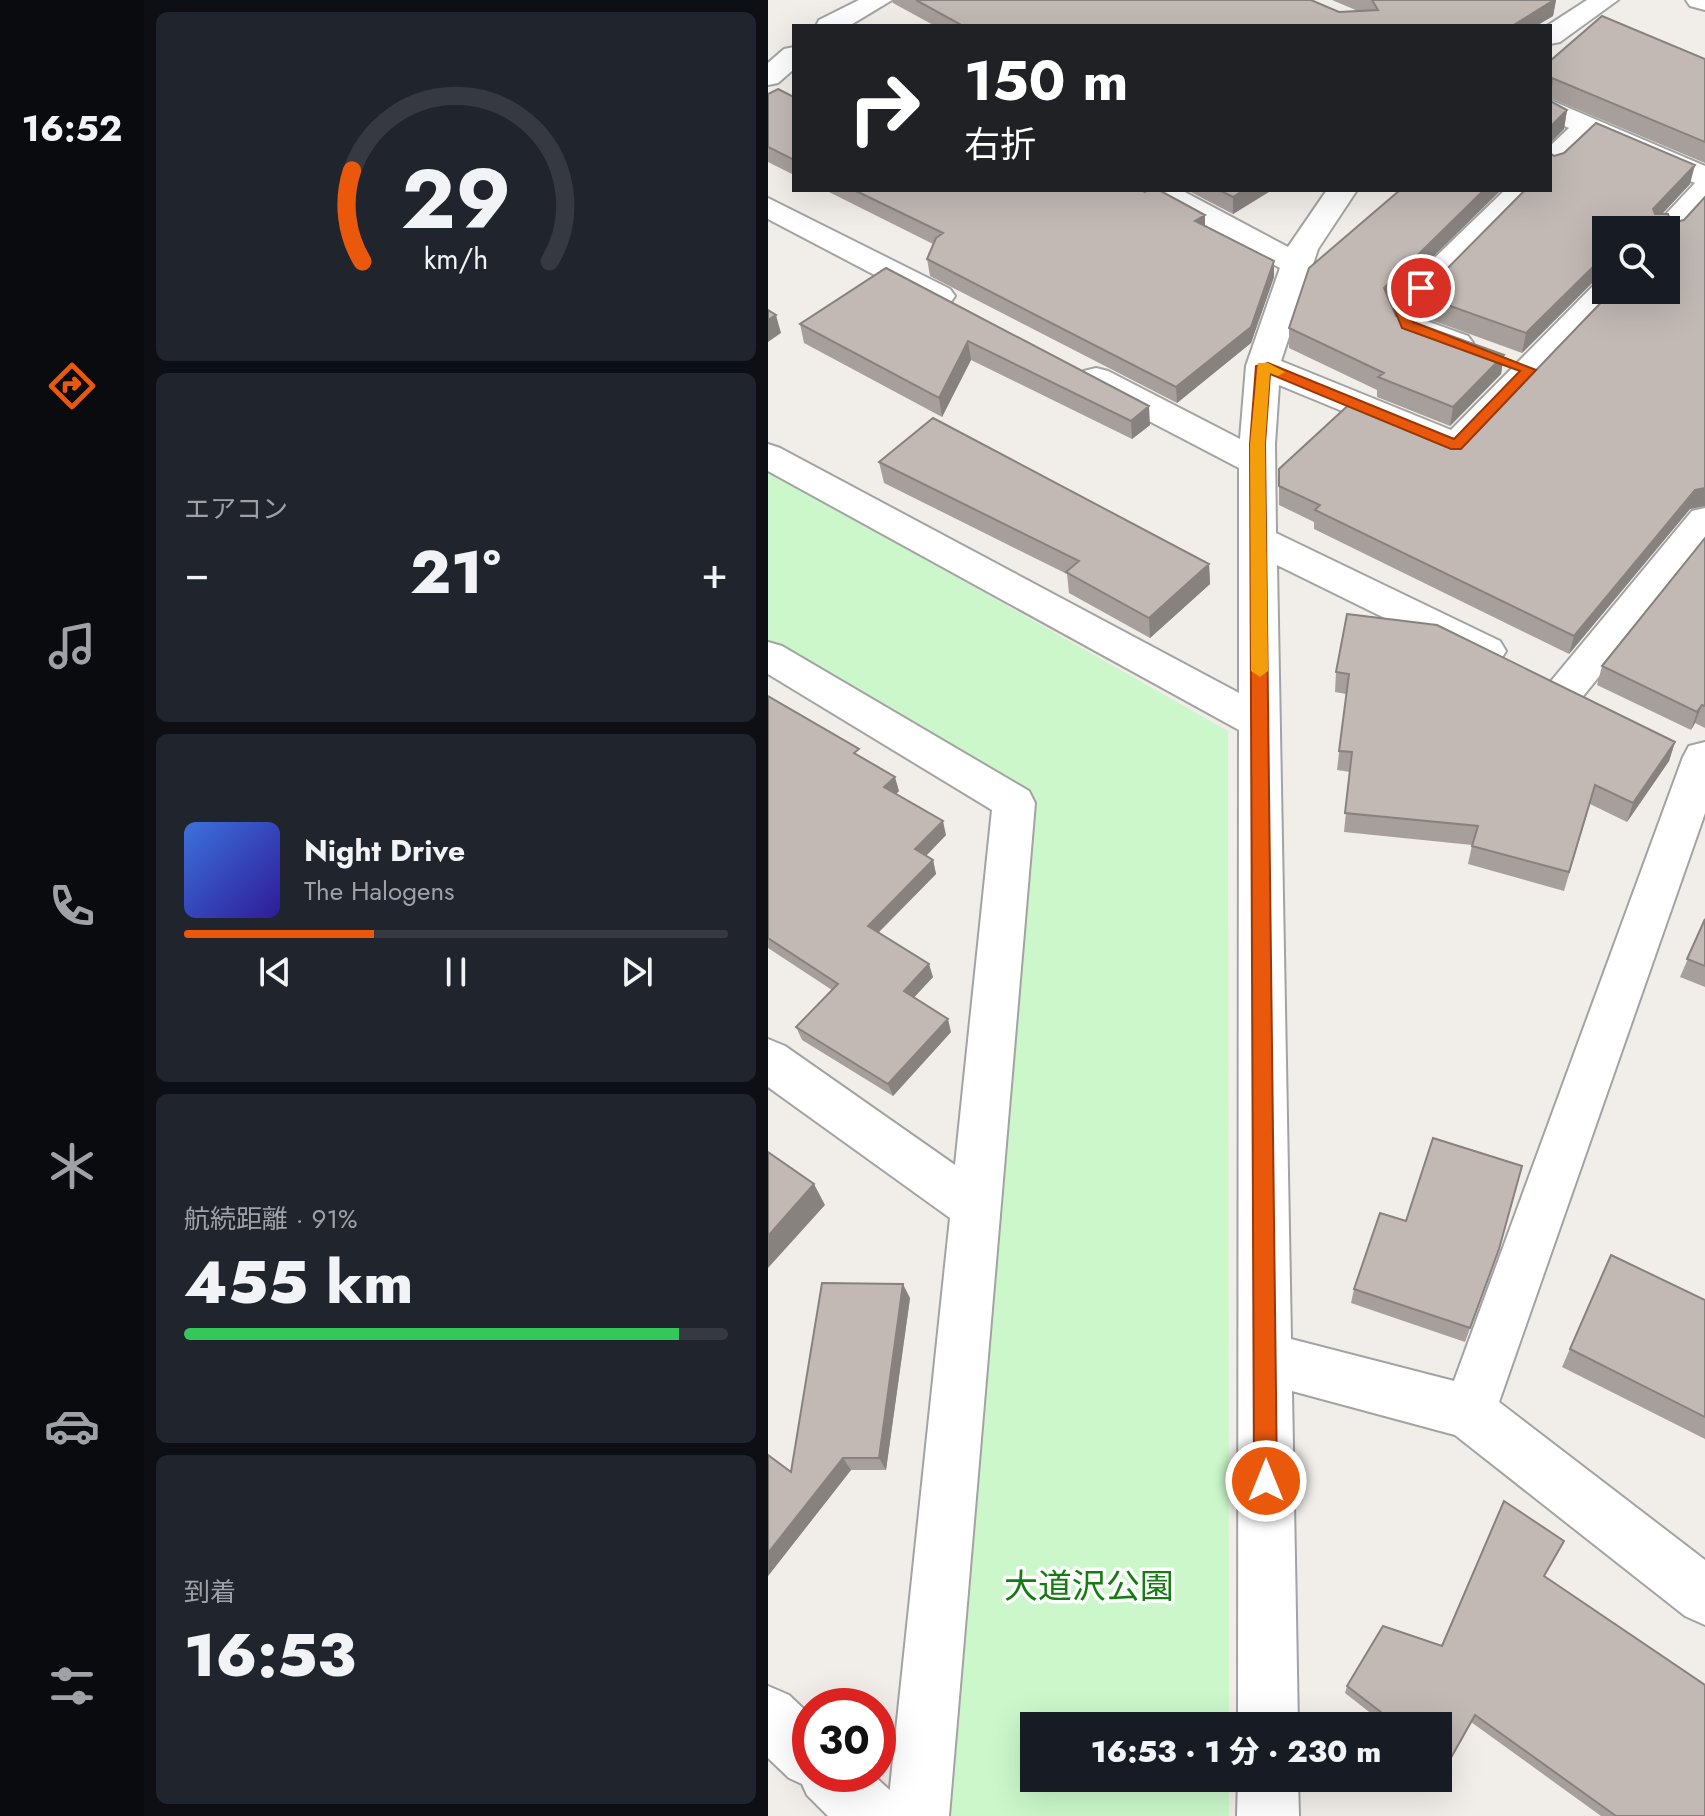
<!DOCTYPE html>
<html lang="ja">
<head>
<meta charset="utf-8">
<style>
	:root { --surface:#171b24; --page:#20242c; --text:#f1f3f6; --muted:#9ea1a6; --line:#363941; --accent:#ea580c }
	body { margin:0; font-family:Jost,"Noto Sans JP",sans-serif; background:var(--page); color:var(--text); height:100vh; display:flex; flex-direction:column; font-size:30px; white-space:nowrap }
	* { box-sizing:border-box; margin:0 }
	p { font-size:26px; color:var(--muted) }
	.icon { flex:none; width:44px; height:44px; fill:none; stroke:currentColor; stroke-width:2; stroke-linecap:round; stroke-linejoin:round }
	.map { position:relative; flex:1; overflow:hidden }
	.side { display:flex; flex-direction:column; gap:12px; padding:12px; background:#0d0f14; width:624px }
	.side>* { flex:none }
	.banner { position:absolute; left:24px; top:24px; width:760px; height:168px; border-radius:0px; box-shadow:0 8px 32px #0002; background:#202124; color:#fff; overflow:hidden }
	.buttons { position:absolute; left:824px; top:216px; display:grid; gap:16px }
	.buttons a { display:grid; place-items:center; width:88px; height:88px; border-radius:0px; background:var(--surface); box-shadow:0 8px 32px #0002; font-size:40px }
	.speed { position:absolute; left:24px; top:1688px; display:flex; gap:16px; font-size:40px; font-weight:700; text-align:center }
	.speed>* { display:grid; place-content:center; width:104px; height:104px; border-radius:50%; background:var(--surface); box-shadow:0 8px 32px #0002; line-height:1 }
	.speed .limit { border:12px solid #d22; background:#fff; color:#111 }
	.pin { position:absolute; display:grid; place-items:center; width:68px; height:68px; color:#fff; margin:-34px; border:4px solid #fff; border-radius:50%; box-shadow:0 2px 8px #0007 }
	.me { position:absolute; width:88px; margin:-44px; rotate:0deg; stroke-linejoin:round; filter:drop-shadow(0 0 6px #0008) }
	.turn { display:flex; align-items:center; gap:28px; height:168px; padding:0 40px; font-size:36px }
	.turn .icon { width:104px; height:104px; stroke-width:2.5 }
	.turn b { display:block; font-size:56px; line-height:68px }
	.big { font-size:60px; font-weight:800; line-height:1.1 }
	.side .tile { flex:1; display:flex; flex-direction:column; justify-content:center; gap:12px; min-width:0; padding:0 28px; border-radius:12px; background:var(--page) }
	.side .dial { align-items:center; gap:0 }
	.dial svg { height:208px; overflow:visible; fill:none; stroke:var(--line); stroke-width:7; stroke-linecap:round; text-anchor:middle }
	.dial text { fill:var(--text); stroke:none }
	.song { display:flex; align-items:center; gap:24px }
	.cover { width:96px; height:96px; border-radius:12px; background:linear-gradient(135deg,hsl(220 70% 55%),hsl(250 70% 35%)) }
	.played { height:8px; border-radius:4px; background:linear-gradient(90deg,var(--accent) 35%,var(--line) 35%) }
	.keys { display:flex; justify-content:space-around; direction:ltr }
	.heat { display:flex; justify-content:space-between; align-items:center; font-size:44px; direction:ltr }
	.charge { height:12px; border-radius:6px; background:linear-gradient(90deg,#34c759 91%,var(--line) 0) }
	.trip { position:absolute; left:252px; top:1712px; width:432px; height:80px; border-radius:0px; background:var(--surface); box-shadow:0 8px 32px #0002; font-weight:800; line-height:80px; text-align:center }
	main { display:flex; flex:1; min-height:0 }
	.dock { display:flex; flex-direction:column; width:144px; justify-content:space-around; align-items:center; background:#090b0e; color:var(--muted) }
	.dock .icon { width:56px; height:56px }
	.dock .current { color:var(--accent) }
	.dock b { font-size:36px; color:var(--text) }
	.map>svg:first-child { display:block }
</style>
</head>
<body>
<main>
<nav class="dock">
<b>16:52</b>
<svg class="icon current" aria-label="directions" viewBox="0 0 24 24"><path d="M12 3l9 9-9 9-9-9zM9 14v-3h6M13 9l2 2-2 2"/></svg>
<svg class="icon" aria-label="music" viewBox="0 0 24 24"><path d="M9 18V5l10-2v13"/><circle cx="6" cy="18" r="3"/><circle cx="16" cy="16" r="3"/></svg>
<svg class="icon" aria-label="phone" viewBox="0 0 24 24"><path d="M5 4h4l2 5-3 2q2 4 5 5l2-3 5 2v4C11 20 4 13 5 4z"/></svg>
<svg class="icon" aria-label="climate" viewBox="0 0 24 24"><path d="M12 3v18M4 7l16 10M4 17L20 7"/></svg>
<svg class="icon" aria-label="car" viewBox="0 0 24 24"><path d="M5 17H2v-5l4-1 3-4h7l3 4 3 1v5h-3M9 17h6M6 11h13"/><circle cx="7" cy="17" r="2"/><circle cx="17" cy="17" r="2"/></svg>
<svg class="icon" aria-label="filters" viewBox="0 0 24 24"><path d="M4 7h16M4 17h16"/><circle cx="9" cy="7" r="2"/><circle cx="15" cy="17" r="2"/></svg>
</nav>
<section class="side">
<div class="tile dial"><svg viewBox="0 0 100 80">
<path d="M14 69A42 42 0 1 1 86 69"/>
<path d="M14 69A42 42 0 0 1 10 34" stroke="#ea580c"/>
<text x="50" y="56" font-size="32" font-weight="700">29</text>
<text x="50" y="72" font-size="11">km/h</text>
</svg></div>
<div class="tile"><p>エアコン</p>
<div class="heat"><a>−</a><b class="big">21°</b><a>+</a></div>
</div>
<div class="tile">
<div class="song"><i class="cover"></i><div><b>Night Drive</b><p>The Halogens</p></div></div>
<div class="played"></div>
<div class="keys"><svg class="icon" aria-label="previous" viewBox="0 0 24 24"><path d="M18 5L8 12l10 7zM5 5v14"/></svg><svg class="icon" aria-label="pause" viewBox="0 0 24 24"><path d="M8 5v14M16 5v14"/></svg><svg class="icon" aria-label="next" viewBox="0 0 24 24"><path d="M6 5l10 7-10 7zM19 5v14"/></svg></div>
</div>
<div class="tile"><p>航続距離 · 91%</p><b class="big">455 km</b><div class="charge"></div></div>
<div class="tile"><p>到着</p><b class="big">16:53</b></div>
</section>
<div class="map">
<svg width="937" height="1816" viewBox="0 0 937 1816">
	<rect width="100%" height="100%" fill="#f1eee9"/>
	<path fill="#cbf7ca" d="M 0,470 L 460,731 L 461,1726 L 266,1726 L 266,1778 L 461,1778 L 461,1816 L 160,1816 L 246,804 L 0,652 Z"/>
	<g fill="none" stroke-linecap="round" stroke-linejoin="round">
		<defs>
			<path id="minor" d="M 91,0 L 124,0 L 81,26 L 48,26 L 51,20 Z
				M 819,0 L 850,0 L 792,42 L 782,44 L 782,26 L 779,26 Z
				M 26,47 L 26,69 L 10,83 L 0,85 L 0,63 L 16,49 Z
				M 782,100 L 937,166 L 937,207 L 909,237 L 898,239 L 898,230 L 883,230 L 927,183 L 824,138 L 792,169 L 782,172 L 782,146 L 801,128 L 782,120 Z
				M 375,190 L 413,190 L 520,247 L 559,190 L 589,190 L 550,249 L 513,361 L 683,430 L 828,283 L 838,281 L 838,290 L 855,290 L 700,453 L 688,456 L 676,453 L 511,385 L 507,444 L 508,533 L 732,641 L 738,651 L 732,661 L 718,665 L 704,661 L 509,565 L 523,1339 L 686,1381 L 915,757 L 921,746 L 937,742 L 937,813 L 731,1402 L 937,1560 L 937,1625 L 917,1616 L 687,1435 L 524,1391 L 530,1726 L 470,1726 L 471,730 L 0,471 L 0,444 L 12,448 L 471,693 L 471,468 L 316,387 L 311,379 L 316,371 L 328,368 L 340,371 L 472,439 L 478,366 L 512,268 L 379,196 Z
				M 737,190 L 769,190 L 650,310 L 653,319 L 700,336 L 705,343 L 700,350 L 688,353 L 627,332 L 617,308 L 622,301 Z
				M 0,198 L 182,289 L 187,296 L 182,303 L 171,306 L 160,303 L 0,219 Z
				M 937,508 L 937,545 L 812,700 L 798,705 L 784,700 L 778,690 L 784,680 L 924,511 Z
				M 0,642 L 14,646 L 261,791 L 267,803 L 181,1816 L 119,1816 L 182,1218 L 0,1087 L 0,1039 L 17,1046 L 187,1165 L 224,810 L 0,674 Z
				M 470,1778 L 530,1778 L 531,1816 L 469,1816 Z"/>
			<path id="tertiary" d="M 918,0 L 937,0 L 937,10 L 922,6 Z
				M 0,1686 L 21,1695 L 42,1715 L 42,1774 L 104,1774 L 126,1794 L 135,1816 L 60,1816 L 39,1795 L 34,1784 L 21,1778 L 0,1758 Z"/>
		</defs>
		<use href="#minor" stroke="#a3a3a3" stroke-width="4"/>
		<use href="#tertiary" stroke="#a3a3a3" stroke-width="4"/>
		<use href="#minor" fill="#fff" fill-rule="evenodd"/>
		<use href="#tertiary" fill="#fff" fill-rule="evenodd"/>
	</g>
	<path fill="#a79f9c" d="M 125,0 L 543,0 L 571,12 L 590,11 L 564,0 L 788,0 L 785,16 L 768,26 L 167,26 L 125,3 Z
		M 937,59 L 937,163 L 782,98 L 782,101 L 799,110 L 796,129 L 782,143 L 782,153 L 786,156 L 922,184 L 894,214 L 903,223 L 916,220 L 937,197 L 937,506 L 922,509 L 801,654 L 546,529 L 546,522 L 511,505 L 511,469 L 678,437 L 691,440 L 705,436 L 898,290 L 838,230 L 838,279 L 826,281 L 754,353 L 655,317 L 653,311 L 656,292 L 782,190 L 782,61 Z
		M 0,94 L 26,97 L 26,175 L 0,162 Z
		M 57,190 L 373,190 L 437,215 L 437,226 L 506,261 L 506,277 L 483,343 L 409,403 L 162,276 L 159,259 L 165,244 Z
		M 419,190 L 504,190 L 465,214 Z
		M 632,190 L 733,190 L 621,300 L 628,316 L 736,355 L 733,374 L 682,426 L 609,397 L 609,390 L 521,348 L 521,328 Z
		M 118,268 L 382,425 L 364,439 L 203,360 L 174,417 L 36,343 L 32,324 Z
		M 111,462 L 441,564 L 442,584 L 382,638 L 301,593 L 299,574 L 116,483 Z
		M 937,538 L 937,728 L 927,723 L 923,730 L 829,685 L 834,666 Z
		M 579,614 L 907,742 L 901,761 L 859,822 L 822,804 L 796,891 L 700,864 L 704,845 L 576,832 L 582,772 L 569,770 L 578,694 L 567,692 L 568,672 Z
		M 0,696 L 93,757 L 131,791 L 128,794 L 178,835 L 158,856 L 165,860 L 168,874 L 111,932 L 165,977 L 146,997 L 183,1032 L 125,1096 L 34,1040 L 28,1027 L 64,990 L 0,948 Z
		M 937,919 L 937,987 L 912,977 Z
		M 638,1221 L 731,1249 L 697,1342 L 583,1303 L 586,1289 Z
		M 843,1255 L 937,1300 L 937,1439 L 794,1367 Z
		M 142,1298 L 118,1470 L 83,1470 L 0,1576 L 0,1455 L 23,1472 Z
		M 736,1501 L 776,1576 L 937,1816 L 833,1816 L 703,1722 L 680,1763 L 675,1769 L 670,1765 L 670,1726 L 619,1726 L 577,1693 L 579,1686 L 673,1646 Z"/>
	<path fill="#88827f" d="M 786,0 L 788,0 L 785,16 L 768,26 L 744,26 Z
		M 799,110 L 796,129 L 782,143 L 782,127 Z
		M 927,165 L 922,184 L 881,228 L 885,209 Z
		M 476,190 L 504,190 L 465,214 L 465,197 Z
		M 716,190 L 733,190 L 614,307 L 616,288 Z
		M 437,215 L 437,231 L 427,221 Z
		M 838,260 L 838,279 L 826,281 L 754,353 L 758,333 L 830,262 Z
		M 506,261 L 506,277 L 483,343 L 409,403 L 408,387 Z
		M 8,315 L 13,333 L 0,342 L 0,320 Z
		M 200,341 L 203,360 L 174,417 L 171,398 Z
		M 736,355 L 733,374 L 682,426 L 685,407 Z
		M 381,406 L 382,425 L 364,439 L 363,421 Z
		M 937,488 L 937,506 L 922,509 L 801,654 L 806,636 L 927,490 Z
		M 441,564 L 442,584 L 382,638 L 381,618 Z
		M 934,705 L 927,723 L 923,730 L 929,712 Z
		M 907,742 L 901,761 L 859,822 L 865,803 Z
		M 127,777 L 131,791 L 120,802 L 116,787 Z
		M 175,821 L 178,835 L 151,863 L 147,849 Z
		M 165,860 L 168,874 L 104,939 L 100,926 Z
		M 161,964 L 165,977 L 140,1004 L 136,991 Z
		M 180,1019 L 183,1032 L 125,1096 L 120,1084 Z
		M 46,1184 L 57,1205 L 0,1268 L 0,1236 Z
		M 135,1284 L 142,1298 L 118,1470 L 111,1458 Z
		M 75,1458 L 83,1470 L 0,1576 L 0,1553 Z"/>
	<path fill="#c2b9b5" stroke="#88827f" stroke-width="2" d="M 148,0 L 543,0 L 571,12 L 610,10 L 604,0 L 786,0 L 744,26 L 195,26 Z
		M 834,16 L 937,59 L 937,142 L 784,78 L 782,101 L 799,110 L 782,127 L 782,153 L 786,156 L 796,153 L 828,123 L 927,165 L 885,209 L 887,214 L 900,214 L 903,223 L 916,220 L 937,197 L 937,488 L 927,490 L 806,636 L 547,510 L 552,505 L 511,486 L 511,469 L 586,400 L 678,437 L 691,440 L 705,436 L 845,290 L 898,290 L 898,230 L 838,230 L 838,260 L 830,262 L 758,333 L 657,297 L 656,292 L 757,190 L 782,190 L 782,61 Z
		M 10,89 L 26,97 L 26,160 L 0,147 L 0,94 Z
		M 86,190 L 373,190 L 377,192 L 380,190 L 391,190 L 437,215 L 427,221 L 506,261 L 483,327 L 408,387 L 159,259 L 168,238 L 175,233 Z
		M 451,190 L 476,190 L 465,197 Z
		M 632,190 L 716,190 L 616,288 L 628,316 L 736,355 L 685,407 L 610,377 L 616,373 L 521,328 L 541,268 Z
		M 118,268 L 381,406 L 363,421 L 200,341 L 171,398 L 32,324 Z
		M 0,310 L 8,315 L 0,320 Z
		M 165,418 L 441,564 L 381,618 L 298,572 L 311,561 L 111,462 Z
		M 937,538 L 937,706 L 934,705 L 929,712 L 834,666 Z
		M 579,614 L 669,625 L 907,742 L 865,803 L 827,785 L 801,872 L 704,846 L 710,826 L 577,813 L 584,752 L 571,751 L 581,674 L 568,672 Z
		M 0,696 L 91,749 L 86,753 L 127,777 L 116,787 L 175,821 L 147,849 L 165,860 L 100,926 L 161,964 L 136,991 L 180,1019 L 120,1084 L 28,1027 L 70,984 L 0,938 Z
		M 937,919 L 937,966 L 919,959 Z
		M 665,1138 L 754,1166 L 731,1249 L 702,1328 L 586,1289 L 612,1213 L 638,1221 Z
		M 0,1152 L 46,1184 L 0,1236 Z
		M 843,1255 L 937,1300 L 937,1417 L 802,1349 Z
		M 54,1283 L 135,1284 L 111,1458 L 75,1458 L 0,1553 L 0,1455 L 23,1472 Z
		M 736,1501 L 796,1541 L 776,1576 L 937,1685 L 937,1816 L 848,1816 L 707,1715 L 680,1763 L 670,1756 L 670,1726 L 631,1726 L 579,1686 L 615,1626 L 674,1646 Z"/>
	<path fill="#ea580c" stroke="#983908" stroke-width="2" d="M 649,285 L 660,288 L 640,308 L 645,322 L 768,370 L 693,449 L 683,449 L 502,374 L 497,444 L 509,1481 L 506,1489 L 498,1492 L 490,1489 L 486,1481 L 482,444 L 488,366 L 500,363 L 686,439 L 752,371 L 634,328 L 626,308 Z"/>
	<path fill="#f59e0b" d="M 490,363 L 500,363 L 517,372 L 510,376 L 502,373 L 497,444 L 500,671 L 492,677 L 483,671 L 482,444 Z"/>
	<g text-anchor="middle" stroke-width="7" stroke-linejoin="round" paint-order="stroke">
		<g font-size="34" fill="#147c13" stroke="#fff">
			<text x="321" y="1598">大道沢公園</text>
		</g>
	</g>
</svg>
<div class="buttons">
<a><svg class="icon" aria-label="search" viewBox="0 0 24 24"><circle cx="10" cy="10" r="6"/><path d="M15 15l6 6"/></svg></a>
</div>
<div class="speed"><div class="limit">30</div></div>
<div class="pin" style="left:653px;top:288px;background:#d93025"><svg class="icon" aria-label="arrive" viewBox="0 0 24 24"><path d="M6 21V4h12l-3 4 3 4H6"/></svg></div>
<svg class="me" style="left:498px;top:1481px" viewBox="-20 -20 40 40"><circle r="17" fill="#ea580c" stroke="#fff" stroke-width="3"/><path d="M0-11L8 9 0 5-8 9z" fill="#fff"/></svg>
<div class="trip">16:53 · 1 分 · 230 m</div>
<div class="banner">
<div class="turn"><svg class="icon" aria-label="right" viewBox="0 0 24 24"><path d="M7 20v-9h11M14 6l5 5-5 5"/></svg><div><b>150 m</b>右折</div></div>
</div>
</div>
</main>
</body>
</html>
